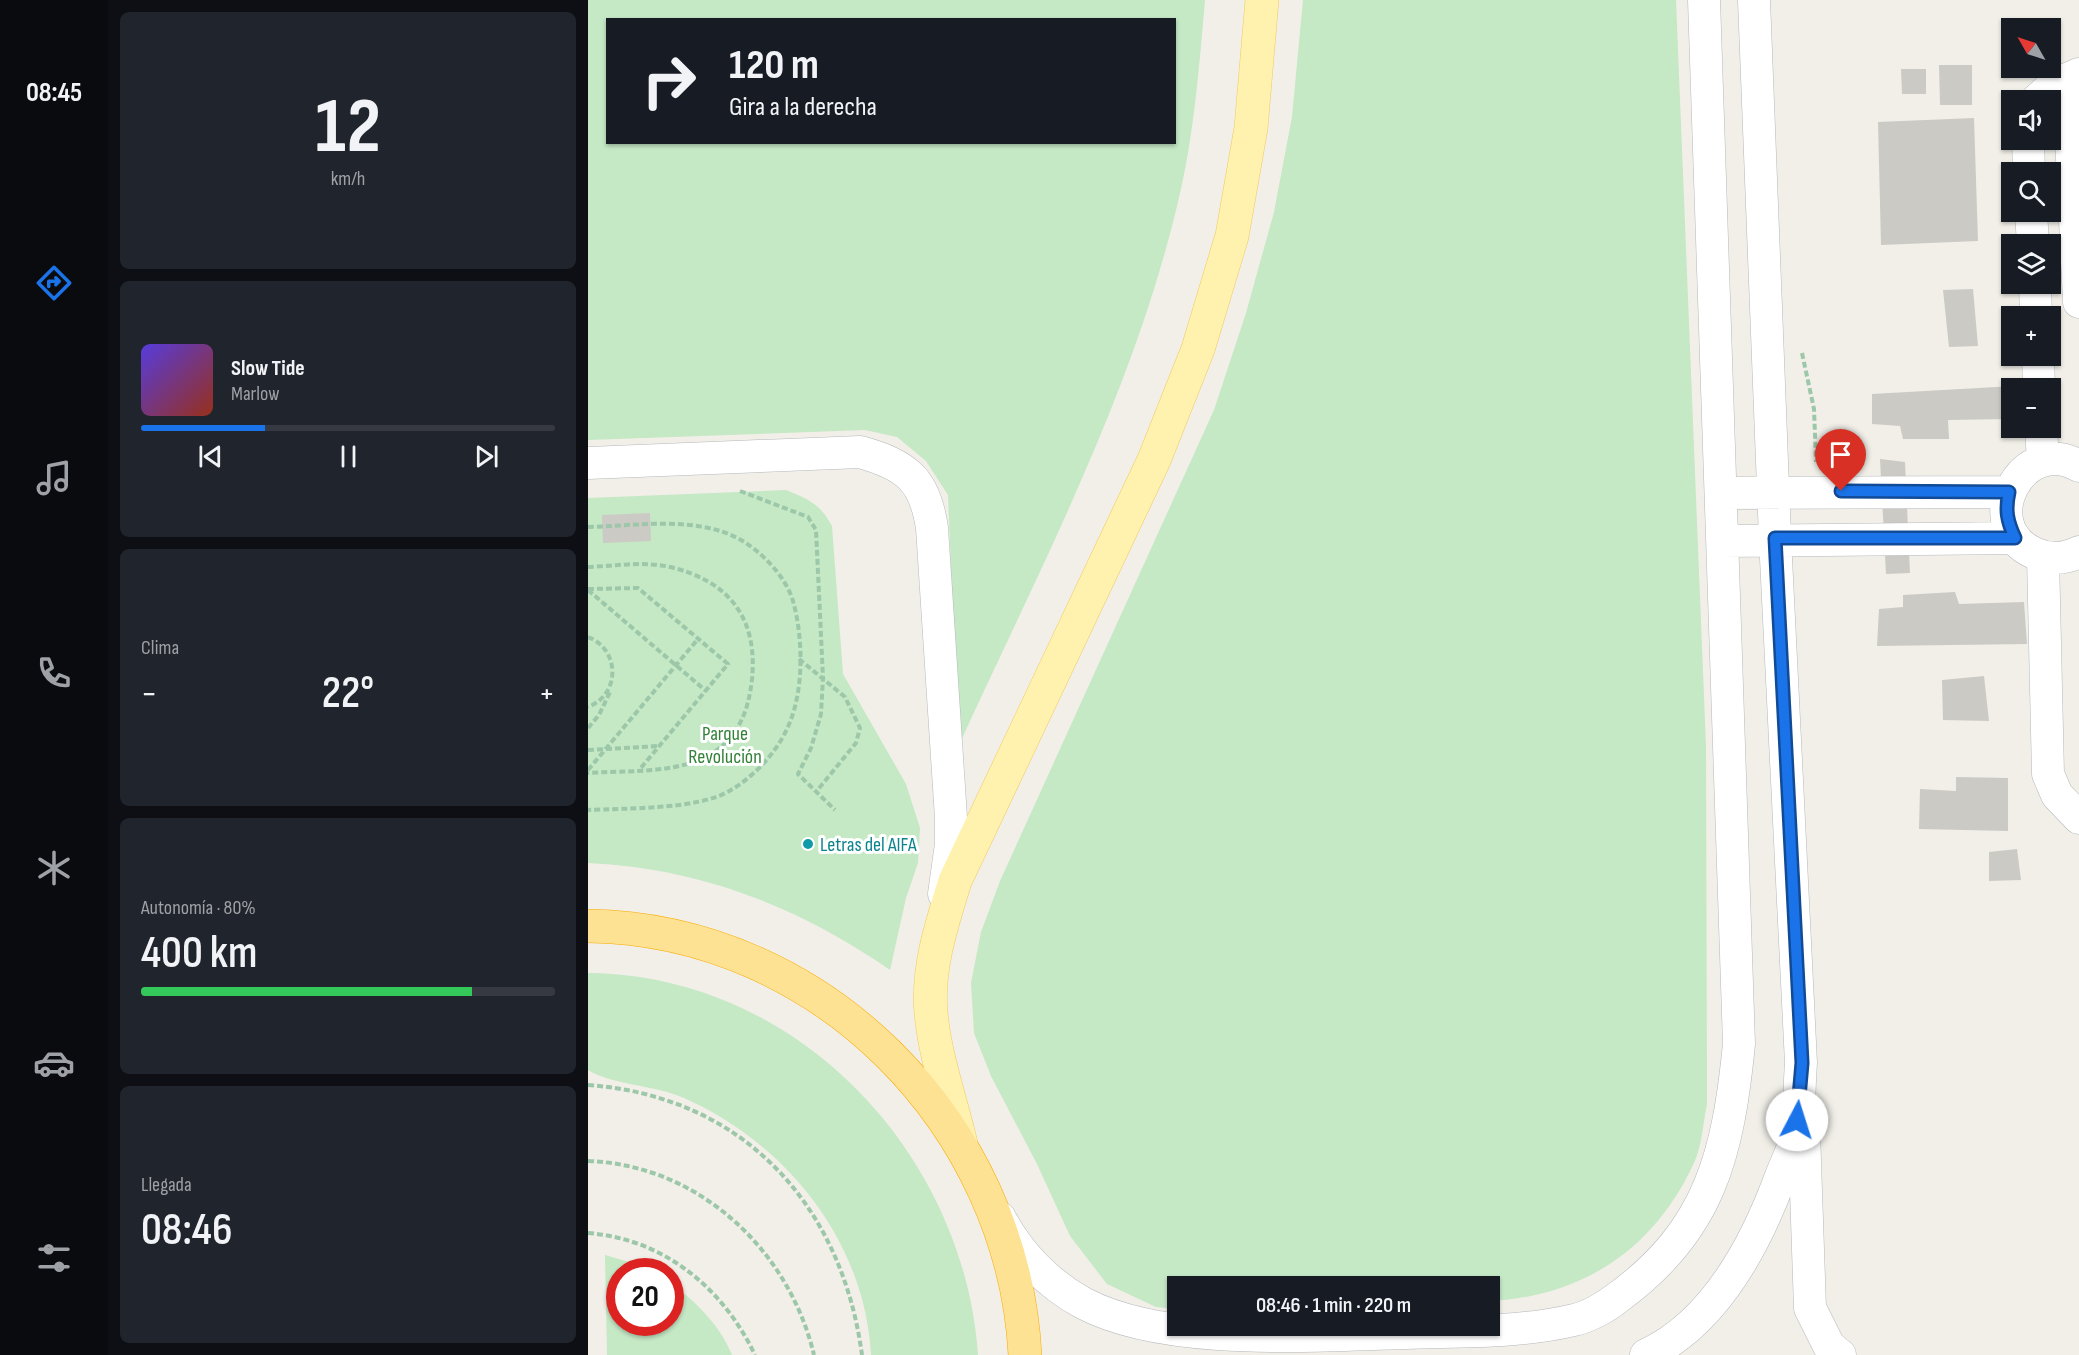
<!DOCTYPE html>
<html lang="es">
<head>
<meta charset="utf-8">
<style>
	:root { --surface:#171b24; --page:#20242c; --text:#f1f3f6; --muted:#9ea1a6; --line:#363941; --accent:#1a73e8 }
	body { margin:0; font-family:"Sofia Sans Condensed",sans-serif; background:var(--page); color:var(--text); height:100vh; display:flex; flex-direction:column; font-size:22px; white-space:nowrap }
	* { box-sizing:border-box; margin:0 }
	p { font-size:20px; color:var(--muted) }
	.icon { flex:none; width:33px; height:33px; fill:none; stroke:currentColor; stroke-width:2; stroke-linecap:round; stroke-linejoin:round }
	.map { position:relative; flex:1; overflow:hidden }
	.panel { display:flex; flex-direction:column; gap:12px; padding:12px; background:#0d0f14; width:480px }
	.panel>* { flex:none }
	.hud { position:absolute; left:18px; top:18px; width:570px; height:126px; border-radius:0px; box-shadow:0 2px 4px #0004; background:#171b24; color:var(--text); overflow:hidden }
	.needle { width:39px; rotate:309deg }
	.tools { position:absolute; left:1413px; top:18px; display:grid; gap:12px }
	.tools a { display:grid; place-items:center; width:60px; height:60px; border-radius:0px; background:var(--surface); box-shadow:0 2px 4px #0004; font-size:30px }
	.speed { position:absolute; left:18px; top:1258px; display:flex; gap:12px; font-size:30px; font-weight:700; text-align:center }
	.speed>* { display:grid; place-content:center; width:78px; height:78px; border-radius:50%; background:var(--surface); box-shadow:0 2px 4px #0004; line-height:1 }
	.speed .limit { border:9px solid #d22; background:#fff; color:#111 }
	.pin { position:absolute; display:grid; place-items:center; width:51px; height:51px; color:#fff; margin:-62px -26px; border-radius:50% 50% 50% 0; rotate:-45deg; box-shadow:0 0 6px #0007 }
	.pin .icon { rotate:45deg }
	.me { position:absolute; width:66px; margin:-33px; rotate:5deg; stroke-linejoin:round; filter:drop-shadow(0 0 4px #0008) }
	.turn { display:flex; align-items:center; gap:21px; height:126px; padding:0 24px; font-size:27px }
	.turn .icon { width:78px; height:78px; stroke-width:2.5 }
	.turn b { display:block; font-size:42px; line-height:51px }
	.big { font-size:45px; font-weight:600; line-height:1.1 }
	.panel .widget { flex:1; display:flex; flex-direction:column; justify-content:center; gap:9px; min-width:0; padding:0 21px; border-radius:9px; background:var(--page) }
	.panel .dial { align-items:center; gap:0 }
	.dial b { font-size:78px; line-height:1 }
	.song { display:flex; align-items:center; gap:18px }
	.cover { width:72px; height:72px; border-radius:9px; background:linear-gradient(135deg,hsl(250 70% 55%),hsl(10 70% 35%)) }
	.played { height:6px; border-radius:3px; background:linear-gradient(90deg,var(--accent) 30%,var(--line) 30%) }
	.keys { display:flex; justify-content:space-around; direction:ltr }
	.heat { display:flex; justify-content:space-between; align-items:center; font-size:33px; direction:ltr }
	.charge { height:9px; border-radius:4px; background:linear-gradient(90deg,#34c759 80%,var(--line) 0) }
	.trip { position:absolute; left:579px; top:1276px; width:333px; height:60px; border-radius:0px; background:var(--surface); box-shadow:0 2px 4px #0004; font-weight:600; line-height:60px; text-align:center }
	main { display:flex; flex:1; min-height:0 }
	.tab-bar { display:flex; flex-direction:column; width:108px; justify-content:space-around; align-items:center; background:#090b0e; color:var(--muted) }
	.tab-bar .icon { width:42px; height:42px }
	.tab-bar .selected { color:var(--accent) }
	.tab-bar b { font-size:27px; color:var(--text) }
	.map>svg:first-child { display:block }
</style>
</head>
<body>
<main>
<nav class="tab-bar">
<b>08:45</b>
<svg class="icon selected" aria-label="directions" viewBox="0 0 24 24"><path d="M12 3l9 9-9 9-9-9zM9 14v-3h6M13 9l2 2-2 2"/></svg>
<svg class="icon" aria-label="music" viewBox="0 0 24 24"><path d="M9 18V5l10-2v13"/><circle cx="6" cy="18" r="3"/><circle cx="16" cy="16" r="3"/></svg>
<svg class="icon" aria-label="phone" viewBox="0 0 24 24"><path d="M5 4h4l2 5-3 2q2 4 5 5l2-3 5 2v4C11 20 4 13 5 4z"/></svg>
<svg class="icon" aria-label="climate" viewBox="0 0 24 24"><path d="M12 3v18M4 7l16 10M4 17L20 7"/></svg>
<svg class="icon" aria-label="car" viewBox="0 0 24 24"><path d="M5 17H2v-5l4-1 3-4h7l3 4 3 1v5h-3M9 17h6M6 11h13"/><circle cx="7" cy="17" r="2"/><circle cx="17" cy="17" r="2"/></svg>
<svg class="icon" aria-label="filters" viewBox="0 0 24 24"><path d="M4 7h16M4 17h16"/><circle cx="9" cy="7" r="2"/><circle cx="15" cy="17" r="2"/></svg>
</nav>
<section class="panel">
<div class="widget dial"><b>12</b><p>km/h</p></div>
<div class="widget">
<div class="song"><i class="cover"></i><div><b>Slow Tide</b><p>Marlow</p></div></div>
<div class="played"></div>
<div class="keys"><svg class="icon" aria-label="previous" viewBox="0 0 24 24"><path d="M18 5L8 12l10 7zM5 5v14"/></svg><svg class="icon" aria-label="pause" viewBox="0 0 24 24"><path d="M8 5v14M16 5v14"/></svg><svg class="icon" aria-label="next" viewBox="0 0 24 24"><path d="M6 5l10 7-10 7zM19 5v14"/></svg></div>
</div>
<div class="widget"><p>Clima</p>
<div class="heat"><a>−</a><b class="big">22°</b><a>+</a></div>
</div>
<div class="widget"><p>Autonomía · 80%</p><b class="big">400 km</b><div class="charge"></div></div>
<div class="widget"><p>Llegada</p><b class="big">08:46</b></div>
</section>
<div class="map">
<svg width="1491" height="1355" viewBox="0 0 1491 1355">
	<rect width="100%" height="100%" fill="#f1efe8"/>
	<path fill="#c5e8c5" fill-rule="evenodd" d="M 0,0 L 617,0 C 611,68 606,136 590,202 C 545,393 451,570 370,747 L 360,495 L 338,461 L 309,437 L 277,430 L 0,440 ZM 20,20 L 586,20 L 586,142 L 20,142 Z
		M 715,0 L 1088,0 L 1118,746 L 1119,1104 C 1115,1123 1114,1146 1106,1163 C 1066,1249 996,1296 902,1301 L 902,1287 L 590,1287 L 589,1309 L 568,1307 L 519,1284 L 482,1236 L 449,1164 L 403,1076 L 386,1033 L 383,983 L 393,932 L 412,881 L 626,410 L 658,313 L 686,212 L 704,117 Z
		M 198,490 C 222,500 231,503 244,526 L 255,674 L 318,784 L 332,828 L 330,863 L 318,898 L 302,970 C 211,907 112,868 0,863 L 0,498 Z
		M 0,973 C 209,975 376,1152 390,1355 L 283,1355 C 277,1241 198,1143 96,1098 C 67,1085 24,1085 0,1070 Z
		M 17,1255 L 48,1264 L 63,1272 L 32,1272 L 32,1323 L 82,1323 L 83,1283 C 108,1302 132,1325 144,1355 L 19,1355 Z"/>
	<path fill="#cccac5" d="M 1351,65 L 1384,65 L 1384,105 L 1352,105 Z
		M 1313,69 L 1338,69 L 1338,94 L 1314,94 Z
		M 1386,118 L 1390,241 L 1293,245 L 1290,122 Z
		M 1385,289 L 1390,346 L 1361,347 L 1355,290 Z
		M 1426,386 L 1427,388 L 1424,388 L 1424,419 L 1360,420 L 1361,439 L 1315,439 L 1312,426 L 1284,424 L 1284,394 Z
		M 1292,459 L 1317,462 L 1322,573 L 1298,574 Z
		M 62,513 L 63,541 L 15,543 L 14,515 Z
		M 1367,592 L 1371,604 L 1436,602 L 1439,644 L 1289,646 L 1291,609 L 1315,607 L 1315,595 Z
		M 1396,676 L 1401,721 L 1355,720 L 1354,680 Z
		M 1368,777 L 1420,778 L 1420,831 L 1331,829 L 1332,789 L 1368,791 Z
		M 1429,849 L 1433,880 L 1401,881 L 1401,852 Z"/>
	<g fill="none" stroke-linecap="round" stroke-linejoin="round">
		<defs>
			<path id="minor" d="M 1491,95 L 1482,118 L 1491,302
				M 1449,100 L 1465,85 L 1491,74
				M 1440,140 L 1441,172
				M 1443,212 L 1445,244
				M 1447,284 L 1448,316
				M 1450,356 L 1451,388
				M 1453,428 L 1455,461
				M 0,463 L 272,452 C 319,465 337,480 344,528 L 363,818 L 363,844 L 356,894
				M 1491,466 C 1434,433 1386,526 1446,553 C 1461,560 1477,559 1491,552
				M 1134,493 L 1421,492
				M 1135,541 L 1427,538
				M 1455,557 L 1460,774 L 1469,795 L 1491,818
				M 1216,1132 L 1222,1308 L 1241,1346 L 1252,1355
				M 412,1218 C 430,1253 460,1284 495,1303 C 578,1347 726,1335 818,1333 C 874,1331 931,1333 986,1320 C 1000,1317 1018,1307 1029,1298 C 1123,1230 1140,1153 1151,1044 L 1116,0
				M 1058,1355 C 1127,1323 1168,1244 1193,1176 C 1198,1163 1205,1150 1208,1137 C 1212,1113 1211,1087 1213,1063 L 1187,538 L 1166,0"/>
			<path id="major" d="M 373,1144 C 363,1101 347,1057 343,1013 C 339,967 354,924 367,881 L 566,460 L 610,349 L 644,236 L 663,128 L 674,0"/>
			<path id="highway" d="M 0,926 C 234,929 425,1125 437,1355"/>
		</defs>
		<use href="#minor" stroke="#b5b8bc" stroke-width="33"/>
		<use href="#major" stroke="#f2c960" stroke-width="34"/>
		<use href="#highway" stroke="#f9ab00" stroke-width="34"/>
		<path stroke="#9cc7a9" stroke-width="4" stroke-dasharray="6 3" stroke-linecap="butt" d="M 1214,353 L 1226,409 L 1228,462
			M 152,491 L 220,517 L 228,530 L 235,678 L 233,714 L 223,748 L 210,774 L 247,810
			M 0,527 C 48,526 109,515 153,540 C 174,552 198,577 205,601 C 215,637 216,687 202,722 C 191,750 168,775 143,790 C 111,810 38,808 0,810
			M 0,567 C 26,566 56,561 82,567 C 141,581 170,618 164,679 C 161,707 153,732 129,750 C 95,775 40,770 0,773
			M 0,589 L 50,588 L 140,664 L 52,769
			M 0,590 L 118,691
			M 0,637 C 33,650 32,695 0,707
			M 211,659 L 257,697 L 272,728 L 268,743 L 228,792
			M 0,728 L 11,715 L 23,690
			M 0,750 L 71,746
			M 0,770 L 110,639
			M 0,1085 C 155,1096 254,1205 274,1355
			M 0,1161 C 111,1165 201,1250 226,1355
			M 0,1233 C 76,1239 135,1288 167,1355"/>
		<use href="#minor" stroke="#fff" stroke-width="32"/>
		<use href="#major" stroke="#fff2af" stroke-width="33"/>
		<use href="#highway" stroke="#fde293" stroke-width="33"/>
	</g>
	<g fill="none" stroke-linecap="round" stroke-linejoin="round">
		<defs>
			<path id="route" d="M 1209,1120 L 1214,1063 L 1187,538 L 1427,538 C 1419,521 1417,510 1421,492 L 1253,491"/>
		</defs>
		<use href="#route" stroke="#114b97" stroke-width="15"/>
		<use href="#route" stroke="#1a73e8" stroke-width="10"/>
	</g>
	<circle fill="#0f9aa8" stroke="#fff" stroke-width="2" cx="220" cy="844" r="6"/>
	<g text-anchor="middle" stroke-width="6" stroke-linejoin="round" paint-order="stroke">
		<g font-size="20" fill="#348238" stroke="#fff">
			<text x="137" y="740">Parque<tspan x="137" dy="23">Revolución</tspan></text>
		</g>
		<g font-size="20" fill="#0d838f" stroke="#fff" text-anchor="start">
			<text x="232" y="851">Letras del AIFA</text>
		</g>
	</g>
</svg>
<div class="tools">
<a><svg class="needle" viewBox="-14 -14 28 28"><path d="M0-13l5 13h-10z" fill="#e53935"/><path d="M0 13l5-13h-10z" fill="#9ea1a6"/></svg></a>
<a><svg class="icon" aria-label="sound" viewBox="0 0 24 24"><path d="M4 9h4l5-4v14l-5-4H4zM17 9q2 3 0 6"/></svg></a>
<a><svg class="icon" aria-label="search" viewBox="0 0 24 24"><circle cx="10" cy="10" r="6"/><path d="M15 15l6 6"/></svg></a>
<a><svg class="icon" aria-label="layers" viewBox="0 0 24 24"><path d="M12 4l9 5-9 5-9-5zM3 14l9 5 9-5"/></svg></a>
<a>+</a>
<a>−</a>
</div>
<div class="speed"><div class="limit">20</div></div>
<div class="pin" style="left:1253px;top:491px;background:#d93025"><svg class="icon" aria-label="arrive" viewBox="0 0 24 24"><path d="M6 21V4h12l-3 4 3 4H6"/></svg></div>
<svg class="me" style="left:1209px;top:1120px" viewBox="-20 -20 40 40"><circle r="19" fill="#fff"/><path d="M0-13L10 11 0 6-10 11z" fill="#1a73e8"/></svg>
<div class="trip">08:46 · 1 min · 220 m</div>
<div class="hud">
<div class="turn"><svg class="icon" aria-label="right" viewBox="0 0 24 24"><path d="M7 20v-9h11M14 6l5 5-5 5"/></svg><div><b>120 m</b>Gira a la derecha</div></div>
</div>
</div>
</main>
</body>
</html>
